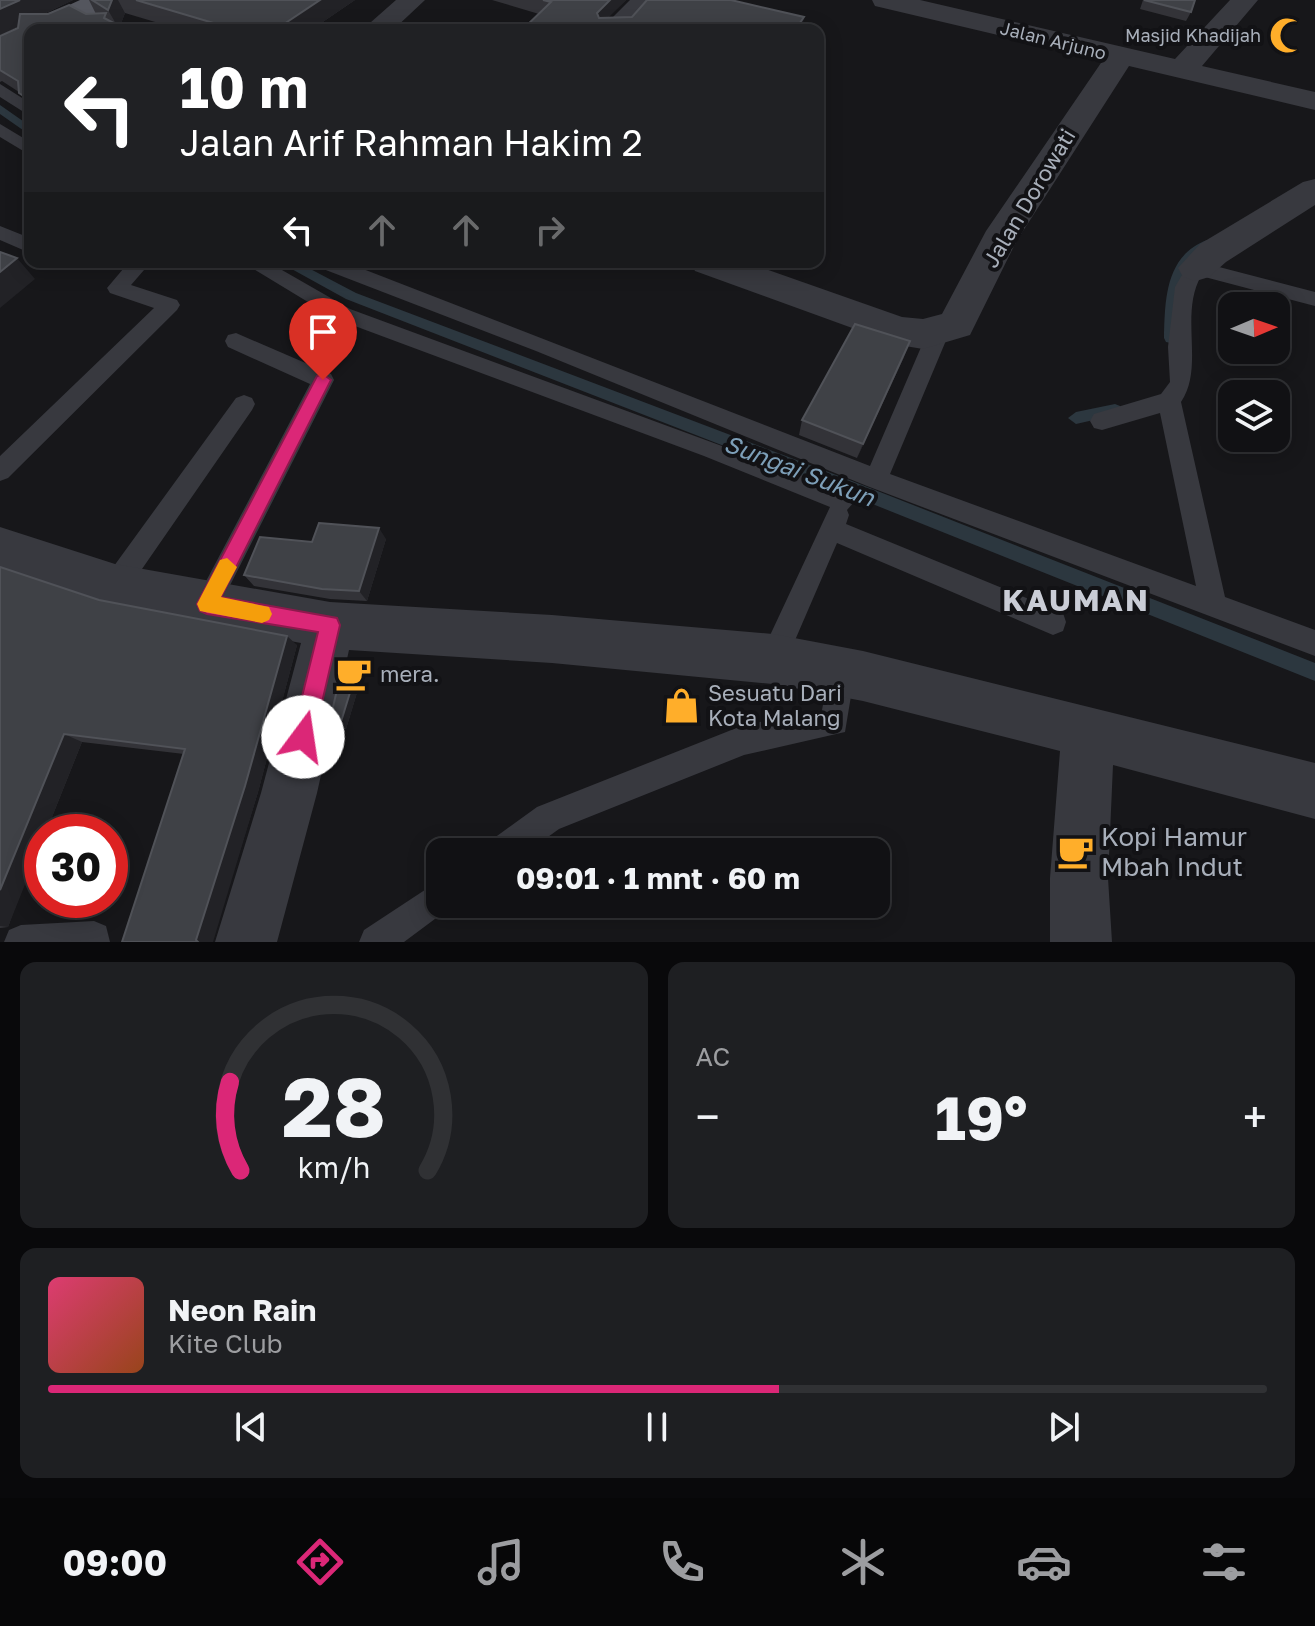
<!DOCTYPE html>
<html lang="id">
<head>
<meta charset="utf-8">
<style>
	:root { --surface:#111114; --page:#1e1f22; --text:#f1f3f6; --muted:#9c9da0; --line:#303134; --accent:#db2777 }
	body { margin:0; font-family:"Golos Text",sans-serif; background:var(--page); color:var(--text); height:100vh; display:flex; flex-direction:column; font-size:30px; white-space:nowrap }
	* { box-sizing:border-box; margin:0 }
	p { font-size:26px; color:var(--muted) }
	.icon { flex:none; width:44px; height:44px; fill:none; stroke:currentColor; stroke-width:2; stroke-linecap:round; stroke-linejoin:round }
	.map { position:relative; height:942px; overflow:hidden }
	.details { display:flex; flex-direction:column; gap:20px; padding:20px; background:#09090b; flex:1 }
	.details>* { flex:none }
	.banner { position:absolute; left:24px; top:24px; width:800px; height:244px; border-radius:16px; box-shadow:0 4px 20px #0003,0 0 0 2px var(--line); background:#202124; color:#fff; overflow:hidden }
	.needle { width:52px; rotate:88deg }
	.buttons { position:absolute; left:1218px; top:292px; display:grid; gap:16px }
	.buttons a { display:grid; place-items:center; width:72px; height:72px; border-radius:16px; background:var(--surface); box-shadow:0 4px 20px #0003,0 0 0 2px var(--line); font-size:40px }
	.speed { position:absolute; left:24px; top:814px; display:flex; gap:16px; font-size:40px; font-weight:700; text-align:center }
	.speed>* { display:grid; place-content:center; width:104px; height:104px; border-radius:50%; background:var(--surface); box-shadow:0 4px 20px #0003,0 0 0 2px var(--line); line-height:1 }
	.speed .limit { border:12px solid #d22; background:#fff; color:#111 }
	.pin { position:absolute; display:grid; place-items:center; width:68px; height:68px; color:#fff; margin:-82px -34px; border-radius:50% 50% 50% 0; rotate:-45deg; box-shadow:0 0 8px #0007 }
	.pin .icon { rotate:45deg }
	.me { position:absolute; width:88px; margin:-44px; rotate:14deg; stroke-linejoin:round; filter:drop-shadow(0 0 6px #0008) }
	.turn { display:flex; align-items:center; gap:28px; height:168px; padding:0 24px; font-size:36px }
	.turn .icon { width:104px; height:104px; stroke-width:2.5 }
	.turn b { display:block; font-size:56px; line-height:68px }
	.lanes { display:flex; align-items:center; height:76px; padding:0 24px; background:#0003; justify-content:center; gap:40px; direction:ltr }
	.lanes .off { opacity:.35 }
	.big { font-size:60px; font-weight:700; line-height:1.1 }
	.details .widget { flex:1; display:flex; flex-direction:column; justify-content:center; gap:12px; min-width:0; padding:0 28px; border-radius:16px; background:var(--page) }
	.details .dial { align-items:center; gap:0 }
	.dial svg { height:208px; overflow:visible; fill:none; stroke:var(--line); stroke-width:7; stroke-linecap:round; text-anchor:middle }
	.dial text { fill:var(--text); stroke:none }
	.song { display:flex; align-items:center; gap:24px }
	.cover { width:96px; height:96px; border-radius:12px; background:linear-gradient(135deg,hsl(340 70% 55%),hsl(20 70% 35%)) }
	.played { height:8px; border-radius:4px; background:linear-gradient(90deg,var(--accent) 60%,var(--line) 60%) }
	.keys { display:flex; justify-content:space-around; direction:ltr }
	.heat { display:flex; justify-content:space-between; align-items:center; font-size:44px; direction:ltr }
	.details .tiles { flex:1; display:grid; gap:20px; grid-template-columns:1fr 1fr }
	.widget:last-child { grid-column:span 2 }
	.trip { position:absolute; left:426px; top:838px; width:464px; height:80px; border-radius:16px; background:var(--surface); box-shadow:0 4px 20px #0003,0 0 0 2px var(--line); font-weight:700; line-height:80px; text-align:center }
	.menu { display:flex; height:128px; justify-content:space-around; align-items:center; background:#070708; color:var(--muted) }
	.menu .icon { width:56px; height:56px }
	.menu .active { color:var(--accent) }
	.menu b { font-size:36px; color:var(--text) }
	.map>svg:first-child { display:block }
</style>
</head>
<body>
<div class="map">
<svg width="1315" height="942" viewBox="0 0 1315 942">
	<rect width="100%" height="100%" fill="#17171a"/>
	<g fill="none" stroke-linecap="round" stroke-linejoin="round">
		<path fill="#2c373f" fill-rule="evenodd" d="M 0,105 L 30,126 L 30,135 L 0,114 Z
			M 1207,240 L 1214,244 L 1184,274 L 1179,296 L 1178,338 L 1171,343 L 1166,342 L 1164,338 C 1165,300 1165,256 1207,240 Z
			M 279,262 L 297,262 L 356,293 L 852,481 L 1315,663 L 1315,681 L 840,491 L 346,299 Z
			M 1115,404 L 1120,406 L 1123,410 L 1120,414 L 1076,424 L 1068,418 L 1076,412 Z"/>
		<path fill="#38393f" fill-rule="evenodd" d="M 0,84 L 30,103 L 30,116 L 0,97 Z
			M 0,124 L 30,142 L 30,155 L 0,137 Z
			M 0,226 L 30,238 L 30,253 L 0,240 Z
			M 1196,261 L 1315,292 L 1315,306 L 1201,276 C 1179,315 1205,367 1181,402 L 1225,597 L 1315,630 L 1315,656 L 867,486 L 536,351 L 318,267 L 315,262 L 345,262 L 870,466 L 928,331 L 939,323 L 947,325 L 950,331 L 890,474 L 1196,586 L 1160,413 L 1102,430 L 1094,428 L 1090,421 L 1094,414 L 1161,394 L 1170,382 L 1168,347 L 1175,287 L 1189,263 Z
			M 129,262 L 151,262 L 131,285 L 177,300 L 180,305 L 177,310 L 8,478 L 0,481 L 0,456 L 154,308 L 110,293 L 107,288 Z
			M 242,262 L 268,262 L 350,309 L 852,494 L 855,501 L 847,510 L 849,515 L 846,524 L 1063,613 L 1066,622 L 1063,631 L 1053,635 L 837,543 L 783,668 L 773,672 L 763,668 L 759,659 L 830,507 L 704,456 L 336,319 Z
			M 236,333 L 331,374 L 334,380 L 216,613 L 207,616 L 198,613 L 194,604 L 310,384 L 228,347 L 225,341 L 228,335 Z
			M 244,395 L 252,398 L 255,404 L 252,410 L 124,595 L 115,598 L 106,595 L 102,586 L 106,577 L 236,398 Z
			M 841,658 L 851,662 L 855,672 L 845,732 L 744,755 L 559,829 L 527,852 L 485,852 L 490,841 L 537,807 L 744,725 L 822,710 L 831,662 Z
			M 440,880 L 440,904 L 453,904 L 451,907 L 404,942 L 359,942 L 364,930 Z
			M 94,921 L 106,926 L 110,942 L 4,942 L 9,930 L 21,925 Z"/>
		<path fill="#38393f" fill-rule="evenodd" d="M 396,0 L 425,0 L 393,30 L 362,30 Z
			M 630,0 L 659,0 L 630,30 L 600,30 Z
			M 872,0 L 920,0 L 1175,59 L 1230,0 L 1258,0 L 1202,66 L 1315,92 L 1315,110 L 1129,66 L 1016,242 L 970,335 L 923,349 L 899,345 L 695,271 L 690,262 L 746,262 L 902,317 L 923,319 L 942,314 L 986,231 L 1103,60 L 875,6 Z
			M 1315,179 L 1315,205 L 1226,262 L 1209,277 L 1196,281 L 1183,277 L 1178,268 L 1200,244 L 1303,182 Z
			M 0,527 L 115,564 L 330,602 L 552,615 L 773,634 L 863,651 L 1315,763 L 1315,819 L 1113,765 L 1108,878 L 1112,942 L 1050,942 L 1050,878 L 1060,751 L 863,701 L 773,684 L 552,663 L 349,650 L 317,793 L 277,942 L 215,942 L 261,793 L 301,643 L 115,608 L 0,569 Z"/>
		<path fill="#54565e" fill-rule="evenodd" d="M 80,0 L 115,0 L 112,6 L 60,30 L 30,30 L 30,36 L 24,30 L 28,24 Z"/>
	</g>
	<path fill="#333338" d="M 0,0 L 73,0 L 44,14 L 96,14 L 89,0 L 355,0 L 311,30 L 182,30 L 125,13 L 120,26 L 30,30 L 30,108 L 19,92 L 2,81 L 0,82 L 0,36 L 18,28 L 19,26 L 0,35 Z
		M 492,0 L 626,0 L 608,17 L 802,30 L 539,14 Z
		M 1143,0 L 1195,0 L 1191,12 L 1186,21 L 1140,9 Z
		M 904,357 L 857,458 L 799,435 L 802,420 Z
		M 386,539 L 367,601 L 330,599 L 254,586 L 244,575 L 312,542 Z
		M 0,567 L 99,600 L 297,645 L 258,792 L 212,941 L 122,942 L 184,754 L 82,742 L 46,832 L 42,832 L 8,927 L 0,928 Z
		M 360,660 L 365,666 L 346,729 L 335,728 L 329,724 Z"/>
	<path fill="#222226" d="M 20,0 L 73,0 L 0,35 L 0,9 Z
		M 112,0 L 118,0 L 125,13 L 119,29 L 108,10 Z
		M 320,0 L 355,0 L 311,30 L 275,30 Z
		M 610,0 L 626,0 L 598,28 L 597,13 Z
		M 804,17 L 802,30 L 795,30 Z
		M 30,95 L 30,105 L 25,97 Z
		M 17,258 L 35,279 L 0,308 L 0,272 Z
		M 910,341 L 904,357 L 857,458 L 863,444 Z
		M 379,528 L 386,539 L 367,601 L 359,591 Z
		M 287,636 L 297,645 L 258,792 L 213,942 L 198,942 L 196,940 Z
		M 360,660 L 365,666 L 346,729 L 340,725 Z
		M 64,734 L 82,742 L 46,832 L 42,832 L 42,842 L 8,927 L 0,926 L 0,890 Z"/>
	<path fill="#3f4146" stroke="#505258" stroke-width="2" d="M 0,0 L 20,0 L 0,9 Z
		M 92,0 L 112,0 L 108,10 Z
		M 136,0 L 320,0 L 275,30 L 237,30 Z
		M 543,0 L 610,0 L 597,13 L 599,18 L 632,17 L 647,0 L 731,0 L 804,17 L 795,30 L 522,30 L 551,2 Z
		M 1144,0 L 1195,0 L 1191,12 Z
		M 69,5 L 86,14 L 106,13 L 104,18 L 127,30 L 30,30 L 30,95 L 25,97 L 19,93 L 18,81 L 0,70 L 0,36 L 18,28 L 20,14 L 48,14 Z
		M 0,252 L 17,258 L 0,272 Z
		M 855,324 L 910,341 L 863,444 L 802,420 Z
		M 319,523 L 379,528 L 359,591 L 322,589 L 244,575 L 260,537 L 312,542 Z
		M 0,567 L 99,600 L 287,636 L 245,786 L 196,940 L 198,942 L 122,942 L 185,749 L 64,734 L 0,890 Z
		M 344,660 L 360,660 L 340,725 L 329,724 Z"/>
	<path fill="#db2777" stroke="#8e194d" stroke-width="2" d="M 323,374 L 331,380 L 221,597 L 337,618 L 340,625 L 314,737 L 310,744 L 303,748 L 295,744 L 292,737 L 318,632 L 207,614 L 200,611 L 197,604 L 317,376 Z"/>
	<path fill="#f59e0b" d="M 227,558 L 237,567 L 221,597 L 269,607 L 272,614 L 269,620 L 262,623 L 200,611 L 197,604 L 220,560 Z"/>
	<defs>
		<symbol id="mosque-bare" viewBox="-9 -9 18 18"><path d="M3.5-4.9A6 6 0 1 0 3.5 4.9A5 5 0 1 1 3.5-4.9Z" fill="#ffae2a" stroke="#121215" stroke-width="2.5" paint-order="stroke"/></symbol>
		<symbol id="cafe-bare" viewBox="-9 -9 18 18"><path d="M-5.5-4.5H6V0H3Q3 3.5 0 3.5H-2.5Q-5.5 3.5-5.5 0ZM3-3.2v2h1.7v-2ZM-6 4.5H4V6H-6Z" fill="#ffae2a" stroke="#121215" stroke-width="2.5" paint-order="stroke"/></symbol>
		<symbol id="shop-bare" viewBox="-9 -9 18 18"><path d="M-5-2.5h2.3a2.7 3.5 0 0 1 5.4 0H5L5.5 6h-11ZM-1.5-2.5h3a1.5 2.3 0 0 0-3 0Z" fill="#ffae2a" stroke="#121215" stroke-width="2.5" paint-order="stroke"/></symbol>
	</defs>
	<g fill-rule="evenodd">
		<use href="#mosque-bare" x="1262" y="10" width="51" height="51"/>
		<use href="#cafe-bare" x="328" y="648" width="51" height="51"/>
		<use href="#shop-bare" x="656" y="680" width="51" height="51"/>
		<use href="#cafe-bare" x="1050" y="826" width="51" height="51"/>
	</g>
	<g text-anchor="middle" stroke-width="8" stroke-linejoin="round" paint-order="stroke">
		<g font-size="18" fill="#a8afba" stroke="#121215" text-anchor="end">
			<text x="1261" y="42">Masjid Khadijah</text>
		</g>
		<g font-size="18" fill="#a8afba" stroke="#121215">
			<text transform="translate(1053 41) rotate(14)" y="6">Jalan Arjuno</text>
		</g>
		<g font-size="22" fill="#a8afba" stroke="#121215">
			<text transform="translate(1029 198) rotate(-59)" y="8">Jalan Dorowati</text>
		</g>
		<g font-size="22" fill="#a8afba" stroke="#121215" text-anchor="start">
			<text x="380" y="682">mera.</text>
			<text x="708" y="701">Sesuatu Dari<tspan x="708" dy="25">Kota Malang</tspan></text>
		</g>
		<g font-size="24" font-style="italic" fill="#7d9fb8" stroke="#121215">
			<text transform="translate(799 471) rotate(21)" y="8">Sungai Sukun</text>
		</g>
		<g font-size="26" fill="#a8afba" stroke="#121215" text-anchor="start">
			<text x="1101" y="846">Kopi Hamur<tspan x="1101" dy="30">Mbah Indut</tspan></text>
		</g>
		<g font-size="30" font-weight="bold" letter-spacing="2" fill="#cacdd6" stroke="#121215">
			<text x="1076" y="611">KAUMAN</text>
		</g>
	</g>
</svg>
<div class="buttons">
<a><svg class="needle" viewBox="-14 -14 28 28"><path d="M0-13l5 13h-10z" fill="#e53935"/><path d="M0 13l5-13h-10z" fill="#9c9da0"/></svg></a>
<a><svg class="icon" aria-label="layers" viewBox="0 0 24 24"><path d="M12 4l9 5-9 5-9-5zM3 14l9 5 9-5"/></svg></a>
</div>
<div class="speed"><div class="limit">30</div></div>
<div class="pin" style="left:323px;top:380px;background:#d93025"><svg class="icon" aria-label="arrive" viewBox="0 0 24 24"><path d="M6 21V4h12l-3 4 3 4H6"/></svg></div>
<svg class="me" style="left:303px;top:737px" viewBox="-20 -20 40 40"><circle r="19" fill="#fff"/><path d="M0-13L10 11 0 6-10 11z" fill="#db2777"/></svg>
<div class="trip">09:01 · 1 mnt · 60 m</div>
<div class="banner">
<div class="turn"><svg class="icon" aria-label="left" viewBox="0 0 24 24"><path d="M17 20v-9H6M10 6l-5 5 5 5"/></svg><div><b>10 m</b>Jalan Arif Rahman Hakim 2</div></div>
<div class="lanes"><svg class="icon" aria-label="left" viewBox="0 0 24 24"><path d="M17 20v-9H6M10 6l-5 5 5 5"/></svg><svg class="icon off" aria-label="ahead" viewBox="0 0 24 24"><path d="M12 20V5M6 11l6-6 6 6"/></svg><svg class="icon off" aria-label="ahead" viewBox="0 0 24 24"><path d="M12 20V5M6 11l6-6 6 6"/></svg><svg class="icon off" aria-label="right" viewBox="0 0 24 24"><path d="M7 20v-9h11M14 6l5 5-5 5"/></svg></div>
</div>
</div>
<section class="details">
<div class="tiles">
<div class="widget dial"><svg viewBox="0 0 100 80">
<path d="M14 69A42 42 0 1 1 86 69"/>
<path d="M14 69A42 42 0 0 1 10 35" stroke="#db2777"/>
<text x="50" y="56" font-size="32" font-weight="700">28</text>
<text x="50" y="72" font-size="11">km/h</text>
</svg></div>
<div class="widget"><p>AC</p>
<div class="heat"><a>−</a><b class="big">19°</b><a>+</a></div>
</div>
<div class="widget">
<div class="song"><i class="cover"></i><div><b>Neon Rain</b><p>Kite Club</p></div></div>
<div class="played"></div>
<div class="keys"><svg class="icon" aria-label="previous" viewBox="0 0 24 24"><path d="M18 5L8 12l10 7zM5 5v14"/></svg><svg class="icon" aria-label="pause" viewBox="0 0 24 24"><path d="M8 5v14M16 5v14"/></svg><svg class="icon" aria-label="next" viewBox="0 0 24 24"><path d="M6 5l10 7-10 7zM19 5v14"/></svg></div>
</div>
</div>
</section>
<nav class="menu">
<b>09:00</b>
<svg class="icon active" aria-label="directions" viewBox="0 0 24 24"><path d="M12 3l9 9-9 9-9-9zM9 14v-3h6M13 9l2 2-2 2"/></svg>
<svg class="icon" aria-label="music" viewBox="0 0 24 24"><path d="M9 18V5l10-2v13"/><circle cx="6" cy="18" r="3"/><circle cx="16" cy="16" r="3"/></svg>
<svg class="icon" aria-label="phone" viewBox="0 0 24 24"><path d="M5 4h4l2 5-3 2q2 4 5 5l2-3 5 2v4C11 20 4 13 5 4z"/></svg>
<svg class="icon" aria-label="climate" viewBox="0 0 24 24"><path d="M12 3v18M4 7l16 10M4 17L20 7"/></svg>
<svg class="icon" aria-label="car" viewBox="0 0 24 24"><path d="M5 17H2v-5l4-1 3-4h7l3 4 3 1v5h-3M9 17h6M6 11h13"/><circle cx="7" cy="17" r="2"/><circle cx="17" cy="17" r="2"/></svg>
<svg class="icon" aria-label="filters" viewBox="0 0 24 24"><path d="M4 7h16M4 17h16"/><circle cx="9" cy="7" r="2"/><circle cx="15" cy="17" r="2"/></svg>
</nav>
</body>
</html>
